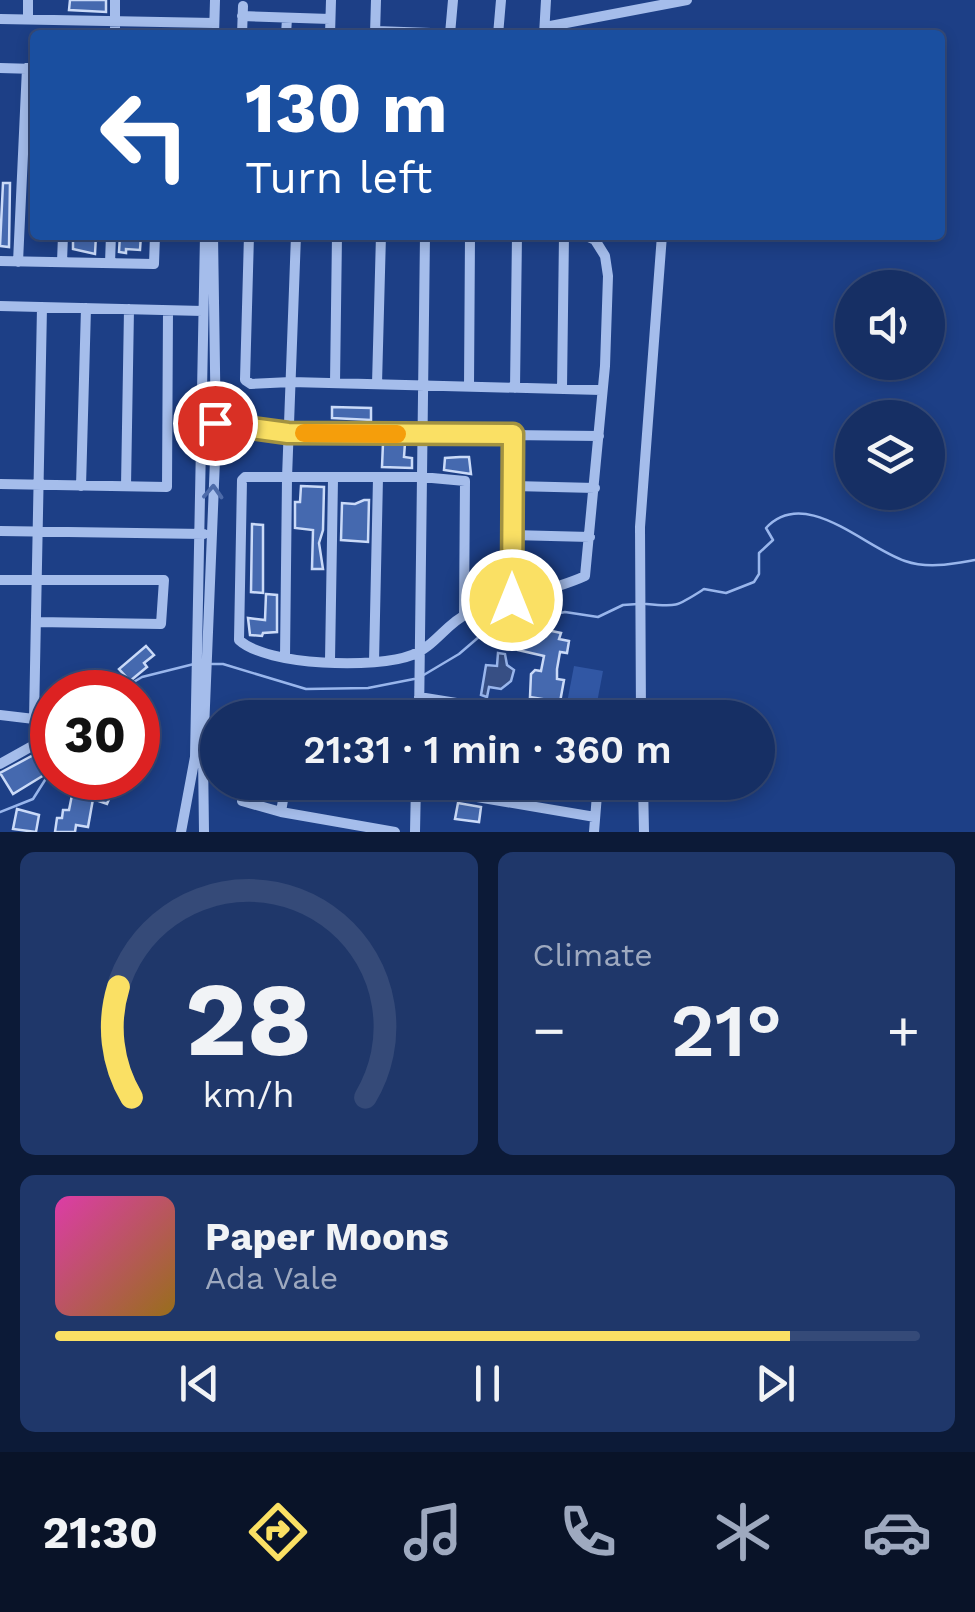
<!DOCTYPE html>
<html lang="en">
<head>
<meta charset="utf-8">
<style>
	:root { --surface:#162f64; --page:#1f376a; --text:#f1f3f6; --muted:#9ea9bf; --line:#354a78; --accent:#fae064 }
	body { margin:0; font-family:"Work Sans",sans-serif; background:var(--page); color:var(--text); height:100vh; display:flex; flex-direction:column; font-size:38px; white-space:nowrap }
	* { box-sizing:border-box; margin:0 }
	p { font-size:32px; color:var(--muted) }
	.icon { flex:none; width:55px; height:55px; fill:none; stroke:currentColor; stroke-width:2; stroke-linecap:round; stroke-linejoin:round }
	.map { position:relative; height:832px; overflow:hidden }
	.drawer { display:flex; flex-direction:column; gap:20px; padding:20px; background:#0c1a37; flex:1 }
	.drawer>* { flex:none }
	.hud { position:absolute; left:30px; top:30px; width:915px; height:210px; border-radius:10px; box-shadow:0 5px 15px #0003,0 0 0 2px var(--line); background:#1a4fa0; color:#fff; overflow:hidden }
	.buttons { position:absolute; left:835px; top:270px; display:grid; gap:20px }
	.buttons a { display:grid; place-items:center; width:110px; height:110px; border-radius:50%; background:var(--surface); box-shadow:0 5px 15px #0003,0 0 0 2px var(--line); font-size:50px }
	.speed { position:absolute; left:30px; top:670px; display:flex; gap:20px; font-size:50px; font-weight:700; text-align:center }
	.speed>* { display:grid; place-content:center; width:130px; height:130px; border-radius:50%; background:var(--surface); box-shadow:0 5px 15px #0003,0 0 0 2px var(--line); line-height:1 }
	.speed .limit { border:15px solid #d22; background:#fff; color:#111 }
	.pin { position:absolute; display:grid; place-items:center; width:85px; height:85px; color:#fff; margin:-42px; border:5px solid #fff; border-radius:50%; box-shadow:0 2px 10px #0007 }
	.me { position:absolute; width:110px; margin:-55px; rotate:0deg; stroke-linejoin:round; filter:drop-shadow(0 0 8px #0008) }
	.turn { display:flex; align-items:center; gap:35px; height:210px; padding:0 50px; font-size:45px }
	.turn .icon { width:130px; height:130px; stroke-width:2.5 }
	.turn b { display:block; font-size:70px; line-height:85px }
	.big { font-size:75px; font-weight:600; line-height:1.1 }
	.drawer .widget { flex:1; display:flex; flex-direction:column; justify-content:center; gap:15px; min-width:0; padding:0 35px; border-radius:15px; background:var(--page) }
	.drawer .dial { align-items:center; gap:0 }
	.dial svg { height:260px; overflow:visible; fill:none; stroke:var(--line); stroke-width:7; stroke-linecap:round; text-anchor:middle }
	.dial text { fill:var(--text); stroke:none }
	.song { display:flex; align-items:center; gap:30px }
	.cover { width:120px; height:120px; border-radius:15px; background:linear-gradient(135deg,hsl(320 70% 55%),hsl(40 70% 35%)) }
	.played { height:10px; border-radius:5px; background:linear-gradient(90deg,var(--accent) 85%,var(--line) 85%) }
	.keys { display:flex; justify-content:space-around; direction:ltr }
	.heat { display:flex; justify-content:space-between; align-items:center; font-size:55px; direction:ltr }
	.drawer .tiles { flex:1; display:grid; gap:20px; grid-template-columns:1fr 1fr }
	.widget:last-child { grid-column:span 2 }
	.trip { position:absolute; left:200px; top:700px; width:575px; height:100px; border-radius:50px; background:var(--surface); box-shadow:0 5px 15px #0003,0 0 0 2px var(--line); font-weight:600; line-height:100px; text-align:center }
	.tab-bar { display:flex; height:160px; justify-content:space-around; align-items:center; background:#091328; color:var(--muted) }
	.tab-bar .icon { width:70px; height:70px }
	.tab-bar .active { color:var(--accent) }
	.tab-bar b { font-size:45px; color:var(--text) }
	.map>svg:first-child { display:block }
</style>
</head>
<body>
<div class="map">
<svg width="975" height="832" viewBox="0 0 975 832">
	<rect width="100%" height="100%" fill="#1d3f86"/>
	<path fill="#3157a4" d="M 574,666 L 603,671 L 596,708 L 567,703 Z"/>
	<path fill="#374f84" stroke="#99b6ec" stroke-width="2.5" d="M 498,653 L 505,654 L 507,665 L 514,670 L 511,681 L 501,689 L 489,687 L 487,697 L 481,695 L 486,665 L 497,666 Z"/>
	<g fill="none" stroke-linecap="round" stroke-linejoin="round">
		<path stroke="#99b6ec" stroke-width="2.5" d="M 646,604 C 677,607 676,607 704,589 L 726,593 L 754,582 L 759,574 L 759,553 L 773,540 L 766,528 C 805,486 864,547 905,561 C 928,569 952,564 975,560
			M 212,664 L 223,664 L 306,689 L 368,688 L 414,679
			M 422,676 L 459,654 L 480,636 L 509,624 L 565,612 L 598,617 L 623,605 L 638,604
			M 117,692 L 142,677 L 194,664
			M 0,812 L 33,799 L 52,769"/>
	</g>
	<path fill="#4569af" stroke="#cadaf8" stroke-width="2.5" d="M 70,0 L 106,0 L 106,12 L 69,10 Z
		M 3,183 L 10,183 L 9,247 L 0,246 Z
		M 73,235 L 96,235 L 95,254 L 73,249 Z
		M 120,235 L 141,235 L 140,250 L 126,249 L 126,253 L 119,252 Z
		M 332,407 L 371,408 L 371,420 L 332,418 Z
		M 383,443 L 405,443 L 404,457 L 412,458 L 412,468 L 382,467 Z
		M 460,457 L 469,457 L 471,474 L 444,470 L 445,458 Z
		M 301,486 L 324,487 L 323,530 L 319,543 L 323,569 L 312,569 L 313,530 L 295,528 L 295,502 L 300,502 Z
		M 364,500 L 369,500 L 368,542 L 341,540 L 342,503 L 355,504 Z
		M 252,524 L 263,525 L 263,593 L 251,592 Z
		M 266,594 L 277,595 L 277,632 L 263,633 L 262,636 L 250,635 L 248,618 L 265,620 Z
		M 547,630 L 561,633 L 559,639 L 569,641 L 567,653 L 560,652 L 557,669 L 557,679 L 564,680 L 560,702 L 530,697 L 531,674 L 535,670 L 541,671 L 544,656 L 518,650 L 521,638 L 536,641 L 538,635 L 546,636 Z
		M 146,646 L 154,655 L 144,663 L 147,667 L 130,681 L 119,669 Z
		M 52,745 L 52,758 L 42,764 L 49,772 L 13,794 L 0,773 Z
		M 84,778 L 118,778 L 107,804 L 93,799 L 88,827 L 76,825 L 75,832 L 55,832 L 57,818 L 62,818 L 63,810 L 69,810 L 73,790 L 81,792 Z
		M 458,803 L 481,807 L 479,822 L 455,819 Z
		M 17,809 L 39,815 L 36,832 L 13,829 Z"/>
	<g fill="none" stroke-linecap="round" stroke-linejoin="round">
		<path stroke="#a5bdeb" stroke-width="10" d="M 242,16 L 330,19
			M 0,19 L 214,23
			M 28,19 L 28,0
			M 545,27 L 687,0
			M 376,31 L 486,35
			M 375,34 L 376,0
			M 450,34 L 453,0
			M 115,35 L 115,0
			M 214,35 L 215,0
			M 242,35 L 243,6
			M 286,35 L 287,18
			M 330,35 L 331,0
			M 498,35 L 501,0
			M 544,35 L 546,0
			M 0,68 L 35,69
			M 249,235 L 245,380 L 251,384 L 291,382 L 601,390
			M 0,261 L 154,264 L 155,235
			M 18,262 L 27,68
			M 62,262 L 63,235
			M 110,263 L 111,235
			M 0,306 L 203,311
			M 335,383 L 337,235
			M 377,384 L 381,235
			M 469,387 L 470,235
			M 515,388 L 517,235
			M 562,389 L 564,235
			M 215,423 C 241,425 263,431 289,433 L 599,436
			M 216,435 L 252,435 L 259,430
			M 0,484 L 167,487 L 168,311
			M 81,486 L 86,308
			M 126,486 L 129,309
			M 514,486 L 595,488
			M 0,531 L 204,534
			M 512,535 L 590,537
			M 0,580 L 164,580 L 161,624 L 37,622
			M 513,600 L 513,434
			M 464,615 L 465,481 L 421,477 L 245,477 L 242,480 L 239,640 C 267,666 377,669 412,655 C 434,647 447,623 467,614 C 505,598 548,593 585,576 L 605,366 L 608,276 L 605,256 L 595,240 L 584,235
			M 285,658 L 287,478 L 296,235
			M 330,661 L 333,479
			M 374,662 L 378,478
			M 419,697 L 550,718
			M 243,712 L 274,718
			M 0,715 L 34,719 L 42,307
			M 419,718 L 425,235
			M 641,718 L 640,527 L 662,235
			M 0,764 L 50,736
			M 389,782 L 595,817
			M 643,782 L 644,832
			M 242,801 L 281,812 L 395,832
			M 281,812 L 286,782
			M 181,832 L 195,757 L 205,235
			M 204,832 L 203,755 L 216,435 L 213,235
			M 415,832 L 416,783
			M 594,832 L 598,782"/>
	</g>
	<defs><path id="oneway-chevron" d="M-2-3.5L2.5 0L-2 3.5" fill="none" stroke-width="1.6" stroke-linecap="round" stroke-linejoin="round" transform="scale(2.5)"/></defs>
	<use stroke="#4d6ba9" href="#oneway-chevron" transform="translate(213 492) rotate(-87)"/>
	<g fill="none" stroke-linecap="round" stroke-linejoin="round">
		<defs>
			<path id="route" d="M 215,423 L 288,433 L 513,434 L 512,600"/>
		</defs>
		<use href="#route" stroke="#a29241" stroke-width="25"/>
		<use href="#route" stroke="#fae064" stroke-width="18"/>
		<path stroke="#f59e0b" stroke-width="18" d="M 304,433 L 397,434"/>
	</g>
</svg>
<div class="buttons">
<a><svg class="icon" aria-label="sound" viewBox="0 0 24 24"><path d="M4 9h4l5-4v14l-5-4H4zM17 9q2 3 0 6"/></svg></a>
<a><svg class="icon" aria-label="layers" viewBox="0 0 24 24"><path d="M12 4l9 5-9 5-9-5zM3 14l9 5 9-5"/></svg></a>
</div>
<div class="speed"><div class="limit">30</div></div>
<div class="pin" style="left:215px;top:423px;background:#d93025"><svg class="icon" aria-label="arrive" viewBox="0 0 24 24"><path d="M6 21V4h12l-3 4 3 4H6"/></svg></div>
<svg class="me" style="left:512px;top:600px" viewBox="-20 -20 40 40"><circle r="17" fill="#fae064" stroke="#fff" stroke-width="3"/><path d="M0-11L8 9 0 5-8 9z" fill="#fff"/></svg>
<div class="trip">21:31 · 1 min · 360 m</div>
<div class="hud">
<div class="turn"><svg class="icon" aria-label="left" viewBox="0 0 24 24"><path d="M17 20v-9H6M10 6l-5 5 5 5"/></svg><div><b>130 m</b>Turn left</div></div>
</div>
</div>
<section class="drawer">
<div class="tiles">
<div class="widget dial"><svg viewBox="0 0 100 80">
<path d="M14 69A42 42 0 1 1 86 69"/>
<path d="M14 69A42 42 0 0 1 10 35" stroke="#fae064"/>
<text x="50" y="56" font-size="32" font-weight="700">28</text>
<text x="50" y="72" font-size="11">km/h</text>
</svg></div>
<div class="widget"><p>Climate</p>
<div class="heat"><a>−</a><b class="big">21°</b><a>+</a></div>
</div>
<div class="widget">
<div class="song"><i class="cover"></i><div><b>Paper Moons</b><p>Ada Vale</p></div></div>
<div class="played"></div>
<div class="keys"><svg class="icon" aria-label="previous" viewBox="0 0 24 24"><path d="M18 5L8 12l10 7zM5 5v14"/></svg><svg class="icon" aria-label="pause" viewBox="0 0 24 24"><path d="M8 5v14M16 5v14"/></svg><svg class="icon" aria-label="next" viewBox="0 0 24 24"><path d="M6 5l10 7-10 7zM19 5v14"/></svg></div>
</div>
</div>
</section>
<nav class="tab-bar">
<b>21:30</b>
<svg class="icon active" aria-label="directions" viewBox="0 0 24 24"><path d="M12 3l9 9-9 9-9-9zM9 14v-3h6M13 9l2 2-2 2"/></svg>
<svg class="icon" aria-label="music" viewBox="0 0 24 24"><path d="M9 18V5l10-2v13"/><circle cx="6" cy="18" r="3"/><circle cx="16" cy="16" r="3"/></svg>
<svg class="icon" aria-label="phone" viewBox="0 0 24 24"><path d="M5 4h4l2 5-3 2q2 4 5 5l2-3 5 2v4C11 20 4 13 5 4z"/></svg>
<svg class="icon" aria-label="climate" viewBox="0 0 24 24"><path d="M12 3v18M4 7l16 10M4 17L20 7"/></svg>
<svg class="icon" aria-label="car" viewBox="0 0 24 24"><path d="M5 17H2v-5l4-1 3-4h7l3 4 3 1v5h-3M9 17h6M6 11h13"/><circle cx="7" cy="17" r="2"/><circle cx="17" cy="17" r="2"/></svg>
</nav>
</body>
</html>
